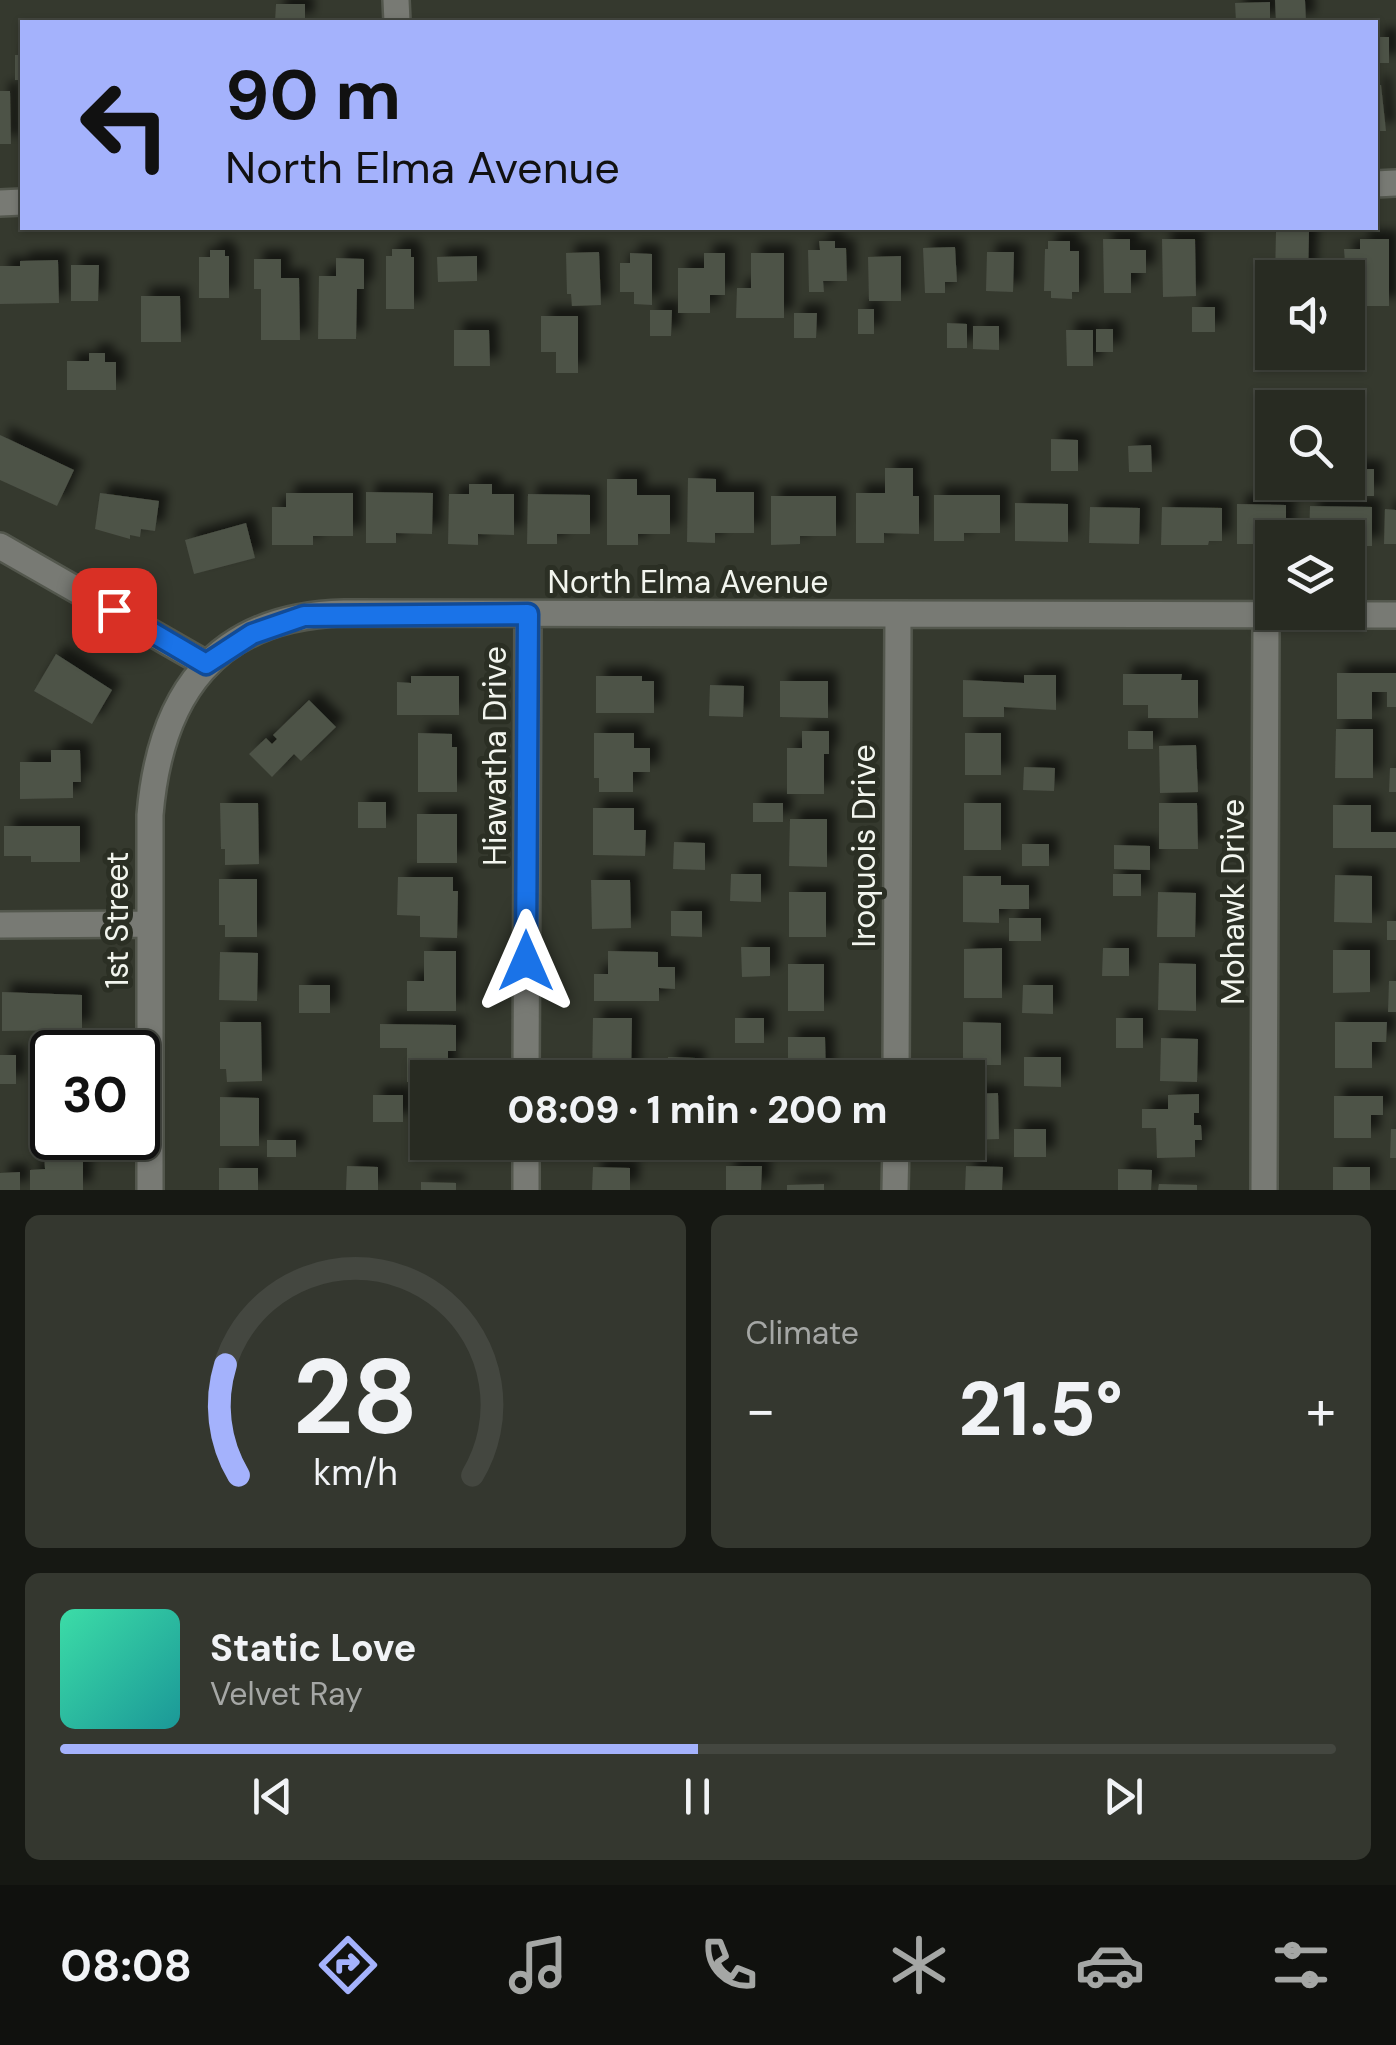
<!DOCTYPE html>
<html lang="en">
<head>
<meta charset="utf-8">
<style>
	:root { --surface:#282b22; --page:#34372f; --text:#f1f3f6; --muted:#a5a7a5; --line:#444740; --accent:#a4b2fc }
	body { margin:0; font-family:"DM Sans",sans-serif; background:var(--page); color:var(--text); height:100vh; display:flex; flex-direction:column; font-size:38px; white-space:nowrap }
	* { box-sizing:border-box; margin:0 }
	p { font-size:32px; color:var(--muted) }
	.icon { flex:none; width:55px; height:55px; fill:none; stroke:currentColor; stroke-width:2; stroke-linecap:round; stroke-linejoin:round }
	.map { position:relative; height:1190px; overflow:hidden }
	.panel { display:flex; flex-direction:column; gap:25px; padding:25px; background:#161813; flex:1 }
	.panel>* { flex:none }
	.banner { position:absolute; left:20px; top:20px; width:1358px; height:210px; border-radius:0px; box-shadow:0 2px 8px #0004,0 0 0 2px var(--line); background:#a4b2fc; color:#111; overflow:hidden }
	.fabs { position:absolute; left:1255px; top:260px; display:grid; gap:20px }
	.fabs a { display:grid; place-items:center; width:110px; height:110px; border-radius:0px; background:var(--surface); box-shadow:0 2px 8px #0004,0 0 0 2px var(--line); font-size:50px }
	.speed { position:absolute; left:30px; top:1030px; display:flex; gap:20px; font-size:50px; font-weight:700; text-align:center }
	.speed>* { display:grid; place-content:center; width:130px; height:130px; border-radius:50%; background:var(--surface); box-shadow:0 2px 8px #0004,0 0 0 2px var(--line); line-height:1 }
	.speed .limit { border:5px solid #111; border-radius:15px; background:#fff; color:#111 }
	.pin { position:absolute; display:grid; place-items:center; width:85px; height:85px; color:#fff; margin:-42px; border-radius:20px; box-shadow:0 5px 15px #0006 }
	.me { position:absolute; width:110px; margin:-55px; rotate:0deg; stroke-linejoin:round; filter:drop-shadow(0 0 8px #0008) }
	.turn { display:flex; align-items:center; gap:35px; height:210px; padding:0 40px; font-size:45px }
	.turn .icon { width:130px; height:130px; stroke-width:2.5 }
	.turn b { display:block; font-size:70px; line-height:85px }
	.big { font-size:75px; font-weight:800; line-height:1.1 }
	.panel .card { flex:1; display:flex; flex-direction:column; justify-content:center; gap:15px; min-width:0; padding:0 35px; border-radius:15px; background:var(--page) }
	.panel .dial { align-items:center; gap:0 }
	.dial svg { height:260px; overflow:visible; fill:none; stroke:var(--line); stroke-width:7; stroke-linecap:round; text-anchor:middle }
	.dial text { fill:var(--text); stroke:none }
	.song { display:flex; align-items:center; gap:30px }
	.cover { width:120px; height:120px; border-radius:15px; background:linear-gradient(135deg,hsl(160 70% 55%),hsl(180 70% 35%)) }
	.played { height:10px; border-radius:5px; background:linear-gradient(90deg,var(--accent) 50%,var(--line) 50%) }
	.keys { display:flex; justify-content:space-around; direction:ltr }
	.heat { display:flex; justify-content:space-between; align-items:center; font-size:55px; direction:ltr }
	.panel .tiles { flex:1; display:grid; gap:25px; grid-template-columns:1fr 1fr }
	.card:last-child { grid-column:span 2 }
	.trip { position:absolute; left:410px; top:1060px; width:575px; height:100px; border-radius:0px; background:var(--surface); box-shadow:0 2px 8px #0004,0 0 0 2px var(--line); font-weight:800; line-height:100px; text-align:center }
	.tabs { display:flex; height:160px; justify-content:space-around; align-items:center; background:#10110e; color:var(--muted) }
	.tabs .icon { width:70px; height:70px }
	.tabs .on { color:var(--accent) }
	.tabs b { font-size:45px; color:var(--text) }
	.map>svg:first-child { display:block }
</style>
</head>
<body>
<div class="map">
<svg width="1396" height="1190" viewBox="0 0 1396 1190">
	<defs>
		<filter id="shadow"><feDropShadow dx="9" dy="-9" stdDeviation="5" flood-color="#0009"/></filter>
	</defs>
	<rect width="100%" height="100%" fill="#35392e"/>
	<path fill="#4d5247" filter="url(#shadow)" d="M 1275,0 L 1305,0 L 1306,22 L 1276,22 Z
		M 1270,2 L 1270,22 L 1236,22 L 1235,3 Z
		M 276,4 L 305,4 L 305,22 L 275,22 Z
		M 1375,37 L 1389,37 L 1389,63 L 1375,63 Z
		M 15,55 L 22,55 L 22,80 L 15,80 Z
		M 1375,85 L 1381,85 L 1386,131 L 1375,131 Z
		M 0,91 L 10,91 L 11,144 L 0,144 Z
		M 1276,231 L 1309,232 L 1308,278 L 1275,278 Z
		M 1103,239 L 1130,239 L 1130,250 L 1146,250 L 1146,273 L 1131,273 L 1131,293 L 1104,293 Z
		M 1162,239 L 1195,239 L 1196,296 L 1163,297 Z
		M 1360,239 L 1389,239 L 1389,306 L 1348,306 L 1344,249 L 1360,249 Z
		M 819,241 L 835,241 L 835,248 L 846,248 L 847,281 L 823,281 L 824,292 L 809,292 L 808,250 L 820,250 Z
		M 1048,241 L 1070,241 L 1070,251 L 1079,251 L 1079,292 L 1072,292 L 1072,299 L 1051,298 L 1051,291 L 1044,291 L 1045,249 L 1048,249 Z
		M 955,247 L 957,282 L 945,282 L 945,293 L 925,293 L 923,248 Z
		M 392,249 L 411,249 L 411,257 L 414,257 L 414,309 L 386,309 L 386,256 L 392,256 Z
		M 210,250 L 225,250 L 225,256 L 229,256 L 229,298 L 199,298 L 199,257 L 210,257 Z
		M 599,252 L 601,305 L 572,306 L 571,294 L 567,294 L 566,253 Z
		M 987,252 L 1014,252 L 1013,292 L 986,291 Z
		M 630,253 L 652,254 L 652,305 L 634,304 L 634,292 L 620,292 L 620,263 L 630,263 Z
		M 704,253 L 725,253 L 725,295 L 710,295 L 710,313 L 678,313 L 678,268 L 704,268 Z
		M 751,253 L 784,253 L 784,318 L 736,318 L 737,288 L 751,288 Z
		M 477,256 L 477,281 L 438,282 L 437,257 Z
		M 901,256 L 901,301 L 869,301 L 868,257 Z
		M 336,258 L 364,259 L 364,289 L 357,289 L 356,339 L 318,339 L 319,276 L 336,276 Z
		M 254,259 L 281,259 L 281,278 L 299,278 L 300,340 L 261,340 L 261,289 L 254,289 Z
		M 58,260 L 59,303 L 0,304 L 0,266 L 20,266 L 20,261 Z
		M 71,265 L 99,265 L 98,301 L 71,301 Z
		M 141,296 L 180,296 L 181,342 L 141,342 Z
		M 1192,307 L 1215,307 L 1215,332 L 1192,332 Z
		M 858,309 L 874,309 L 874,334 L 858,334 Z
		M 650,310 L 672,310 L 671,336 L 650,336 Z
		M 794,313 L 817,313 L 816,338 L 794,338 Z
		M 541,316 L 578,316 L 578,373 L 556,373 L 556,352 L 541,352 Z
		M 947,323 L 967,324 L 967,348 L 947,348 Z
		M 973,326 L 999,326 L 999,350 L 973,349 Z
		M 1096,329 L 1113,329 L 1113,352 L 1096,352 Z
		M 454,330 L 489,330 L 490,366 L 454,366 Z
		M 1066,330 L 1093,330 L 1093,366 L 1067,366 Z
		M 89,353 L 105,353 L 105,362 L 116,362 L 116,390 L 67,390 L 67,361 L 89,361 Z
		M 0,435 L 74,470 L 57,506 L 0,480 Z
		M 1051,439 L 1078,440 L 1078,471 L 1051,471 Z
		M 1151,445 L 1152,472 L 1129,472 L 1128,446 Z
		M 885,468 L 913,468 L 913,496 L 919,496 L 919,534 L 884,533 L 884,543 L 856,543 L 856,493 L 885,493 Z
		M 1348,469 L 1374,469 L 1374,496 L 1344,496 Z
		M 688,478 L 716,479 L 716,492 L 754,492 L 754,533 L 715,533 L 715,543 L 687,542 Z
		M 607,479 L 637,479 L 637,495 L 670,495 L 670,534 L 638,534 L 638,545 L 607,545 Z
		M 469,484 L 492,484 L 492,494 L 514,494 L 514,535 L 478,534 L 478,545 L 448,544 L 449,494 L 469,494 Z
		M 366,492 L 433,493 L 432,534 L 396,533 L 396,543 L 366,543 Z
		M 100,493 L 159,501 L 155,531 L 141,529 L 140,537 L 130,535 L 130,539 L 95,529 Z
		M 286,493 L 353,493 L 353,536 L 313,536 L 313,545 L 272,545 L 272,507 L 286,507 Z
		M 528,494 L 590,495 L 590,534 L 557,534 L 557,544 L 527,544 Z
		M 934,495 L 1000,495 L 1000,533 L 964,533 L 964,541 L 934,541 Z
		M 771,496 L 836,496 L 836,536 L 800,536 L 800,544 L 771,545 Z
		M 1015,503 L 1068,504 L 1068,542 L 1015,541 Z
		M 1237,504 L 1286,505 L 1286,538 L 1272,538 L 1272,544 L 1237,544 Z
		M 1310,506 L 1372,507 L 1372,546 L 1348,546 L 1348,538 L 1309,538 Z
		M 1090,507 L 1140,508 L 1139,544 L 1089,543 Z
		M 1162,507 L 1222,508 L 1222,541 L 1209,541 L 1208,545 L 1161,545 Z
		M 1385,509 L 1396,510 L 1396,544 L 1384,544 Z
		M 246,523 L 255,558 L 194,574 L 185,540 Z
		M 56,654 L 112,690 L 92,724 L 34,691 Z
		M 1337,673 L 1396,673 L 1396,707 L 1387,707 L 1387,692 L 1372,692 L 1372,719 L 1337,719 Z
		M 1123,674 L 1182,674 L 1181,680 L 1198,680 L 1198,718 L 1148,718 L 1148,705 L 1123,705 Z
		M 1024,675 L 1056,675 L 1056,710 L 1004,707 L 1004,717 L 963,717 L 963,680 L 1024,683 Z
		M 411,676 L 459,676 L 459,715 L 397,715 L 397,682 L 411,683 Z
		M 596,676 L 642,676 L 642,681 L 654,681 L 654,713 L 596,713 Z
		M 780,681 L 828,681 L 828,718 L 780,717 Z
		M 710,685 L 744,686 L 743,717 L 709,716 Z
		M 309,700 L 336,727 L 301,761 L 294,754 L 272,777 L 249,754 L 266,738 L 272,744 L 277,739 L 273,735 Z
		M 1336,729 L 1373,729 L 1373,778 L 1335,778 Z
		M 802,731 L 829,731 L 829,754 L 824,754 L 824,794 L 787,794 L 787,748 L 802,748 Z
		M 1128,731 L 1153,731 L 1153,749 L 1128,749 Z
		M 418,733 L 452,734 L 452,747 L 457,747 L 457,792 L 418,792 Z
		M 594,733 L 634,733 L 634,748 L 650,748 L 650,772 L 633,772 L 633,792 L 599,792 L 599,778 L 594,778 Z
		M 965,733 L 1001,733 L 1001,775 L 965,775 Z
		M 1196,745 L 1198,792 L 1160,793 L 1159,746 Z
		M 51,750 L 80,750 L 81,782 L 73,782 L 73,798 L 20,799 L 20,762 L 51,762 Z
		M 1024,767 L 1055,768 L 1054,791 L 1023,790 Z
		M 1390,768 L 1396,768 L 1396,792 L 1389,792 Z
		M 358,802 L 386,802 L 386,828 L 358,828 Z
		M 220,803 L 258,803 L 259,864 L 225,865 L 225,849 L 221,849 Z
		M 753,803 L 783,803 L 783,822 L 753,822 Z
		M 964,803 L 1001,803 L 1001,850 L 964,850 Z
		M 1159,803 L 1197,803 L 1198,849 L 1159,849 Z
		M 1333,805 L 1371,805 L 1371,832 L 1396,832 L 1396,848 L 1333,848 Z
		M 593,808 L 634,808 L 634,830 L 646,830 L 645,856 L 593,855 Z
		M 417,814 L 457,814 L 457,863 L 417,863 Z
		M 790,819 L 827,819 L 827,867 L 789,866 Z
		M 4,826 L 80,826 L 80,862 L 31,862 L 31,856 L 4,856 Z
		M 674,842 L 705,843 L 705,870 L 673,869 Z
		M 1022,844 L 1049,844 L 1049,866 L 1022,866 Z
		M 1114,845 L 1150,846 L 1150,870 L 1114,869 Z
		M 731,874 L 761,874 L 761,902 L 730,901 Z
		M 1113,874 L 1141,874 L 1141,896 L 1113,896 Z
		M 1335,875 L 1372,876 L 1372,923 L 1334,922 Z
		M 963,876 L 1001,876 L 1001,885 L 1029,885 L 1029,909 L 999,909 L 999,923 L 963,922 Z
		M 398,877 L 453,877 L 453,891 L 458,891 L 457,938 L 420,937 L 420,916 L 397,915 Z
		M 219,879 L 257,879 L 257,937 L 225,937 L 225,925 L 219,925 Z
		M 591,880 L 630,880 L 631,928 L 592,929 Z
		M 789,892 L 826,892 L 826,937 L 789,937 Z
		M 1158,892 L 1196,893 L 1195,937 L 1157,937 Z
		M 671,911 L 702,911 L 702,937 L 671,936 Z
		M 1009,918 L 1041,918 L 1041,941 L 1009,941 Z
		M 1387,921 L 1396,921 L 1396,940 L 1387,940 Z
		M 741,947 L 770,947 L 770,976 L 742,977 Z
		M 1002,948 L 1002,998 L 964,998 L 964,949 Z
		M 1103,948 L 1129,948 L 1129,976 L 1102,976 Z
		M 1333,950 L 1370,950 L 1370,992 L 1333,993 Z
		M 424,951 L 456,951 L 456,1011 L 407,1011 L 407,981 L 424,981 Z
		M 608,951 L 658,952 L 658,967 L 675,967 L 675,989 L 659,988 L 659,1001 L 594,1001 L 594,974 L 608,974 Z
		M 220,952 L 258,953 L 257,1001 L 219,1000 Z
		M 1159,963 L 1196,964 L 1196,1011 L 1158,1010 Z
		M 788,964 L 824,964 L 824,1011 L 788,1011 Z
		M 1389,981 L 1396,981 L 1396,1012 L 1388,1012 Z
		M 299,985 L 330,985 L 330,1013 L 299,1013 Z
		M 1023,985 L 1053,985 L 1053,1014 L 1022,1013 Z
		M 2,992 L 82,995 L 82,1030 L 2,1031 Z
		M 593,1018 L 632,1018 L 631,1078 L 592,1078 Z
		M 735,1018 L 764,1018 L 764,1043 L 735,1043 Z
		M 1116,1018 L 1143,1018 L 1143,1048 L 1116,1048 Z
		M 220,1022 L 261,1022 L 262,1081 L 227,1082 L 226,1069 L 220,1069 Z
		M 963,1022 L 1001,1023 L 1001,1065 L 963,1065 Z
		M 1335,1022 L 1387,1022 L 1386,1042 L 1372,1042 L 1372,1068 L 1335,1068 Z
		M 380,1024 L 456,1025 L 456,1051 L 448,1051 L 448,1078 L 428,1078 L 428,1083 L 407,1082 L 407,1048 L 380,1048 Z
		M 788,1037 L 825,1037 L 826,1078 L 788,1078 Z
		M 1161,1038 L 1198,1039 L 1197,1082 L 1160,1081 Z
		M 0,1055 L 16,1055 L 16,1084 L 0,1084 Z
		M 668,1057 L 696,1058 L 696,1078 L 667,1078 Z
		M 1024,1057 L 1061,1057 L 1061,1087 L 1024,1086 Z
		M 42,1071 L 52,1071 L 52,1120 L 42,1120 Z
		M 998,1093 L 999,1139 L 968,1140 L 968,1094 Z
		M 1199,1094 L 1199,1113 L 1194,1113 L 1194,1125 L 1201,1125 L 1202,1140 L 1195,1140 L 1195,1157 L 1157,1158 L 1156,1128 L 1142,1128 L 1142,1109 L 1168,1109 L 1168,1095 Z
		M 373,1095 L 403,1095 L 403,1122 L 373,1122 Z
		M 1334,1096 L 1383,1096 L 1383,1115 L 1371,1115 L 1371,1138 L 1334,1138 Z
		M 220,1097 L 259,1098 L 259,1146 L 220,1146 Z
		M 420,1112 L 428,1112 L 428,1142 L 457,1142 L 457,1155 L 420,1155 Z
		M 1014,1129 L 1046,1129 L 1046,1157 L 1014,1157 Z
		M 1391,1129 L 1396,1129 L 1396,1158 L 1390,1158 Z
		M 267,1140 L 296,1140 L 296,1157 L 267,1157 Z
		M 638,1142 L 672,1142 L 672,1160 L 638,1160 Z
		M 791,1142 L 826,1142 L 826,1156 L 791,1156 Z
		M 83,1150 L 83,1190 L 30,1190 L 30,1170 L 45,1169 L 44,1151 Z
		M 347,1166 L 378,1167 L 378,1190 L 346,1190 Z
		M 726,1166 L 762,1166 L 761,1190 L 726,1190 Z
		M 966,1166 L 1003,1167 L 1002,1190 L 965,1190 Z
		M 593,1167 L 630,1168 L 630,1190 L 592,1190 Z
		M 1333,1167 L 1370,1167 L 1370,1190 L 1333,1190 Z
		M 219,1168 L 258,1168 L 258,1190 L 219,1190 Z
		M 1118,1169 L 1152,1170 L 1151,1190 L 1118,1190 Z
		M 20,1172 L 20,1190 L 0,1190 L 0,1173 Z
		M 421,1182 L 456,1183 L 456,1190 L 421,1190 Z
		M 824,1184 L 824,1190 L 787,1190 L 787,1185 Z
		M 1159,1184 L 1197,1185 L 1197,1190 L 1158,1190 Z"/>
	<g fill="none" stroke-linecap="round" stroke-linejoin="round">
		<defs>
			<path id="minor" d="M 396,0 L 397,22
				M 1375,184 L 1396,183
				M 0,203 L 22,202
				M 0,546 L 206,664
				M 0,925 L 150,924
				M 526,1078 L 528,614
				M 896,1078 L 898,615
				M 150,1190 L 150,815 C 160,695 215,616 344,613 L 1396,615
				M 526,1190 L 526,1142
				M 895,1190 L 896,1142
				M 1264,1190 L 1266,615"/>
		</defs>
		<use href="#minor" stroke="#53574d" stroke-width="30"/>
		<use href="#minor" stroke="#787a74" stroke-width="25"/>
	</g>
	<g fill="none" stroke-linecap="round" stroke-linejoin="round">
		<defs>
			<path id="route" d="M 114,610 L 206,664 L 252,634 L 304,616 L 528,614 L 526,961"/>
		</defs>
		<use href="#route" stroke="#114b97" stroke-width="25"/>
		<use href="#route" stroke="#1a73e8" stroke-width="18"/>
	</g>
	<g text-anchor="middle" stroke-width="10" stroke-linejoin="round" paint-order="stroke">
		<g font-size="32" fill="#f2f5ee" stroke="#2b2f24">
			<text x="688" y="593">North Elma Avenue</text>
			<text transform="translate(495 756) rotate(-90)" y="11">Hiawatha Drive</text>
			<text transform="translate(864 846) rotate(-90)" y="11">Iroquois Drive</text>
			<text transform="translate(1233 902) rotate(-90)" y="11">Mohawk Drive</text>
			<text transform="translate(117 920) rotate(-90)" y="11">1st Street</text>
		</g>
	</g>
</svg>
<div class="fabs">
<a><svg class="icon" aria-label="sound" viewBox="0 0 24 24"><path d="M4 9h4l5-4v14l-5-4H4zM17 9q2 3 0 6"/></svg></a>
<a><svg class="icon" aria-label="search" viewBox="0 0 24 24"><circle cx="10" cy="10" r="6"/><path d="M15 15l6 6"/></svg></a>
<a><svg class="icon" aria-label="layers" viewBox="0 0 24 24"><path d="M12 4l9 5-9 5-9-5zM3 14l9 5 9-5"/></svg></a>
</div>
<div class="speed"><div class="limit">30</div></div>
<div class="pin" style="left:114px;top:610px;background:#d93025"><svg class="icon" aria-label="arrive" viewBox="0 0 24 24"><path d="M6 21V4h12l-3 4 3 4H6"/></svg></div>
<svg class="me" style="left:526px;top:961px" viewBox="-20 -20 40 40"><path d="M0-17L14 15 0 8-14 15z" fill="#1a73e8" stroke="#fff" stroke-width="4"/></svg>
<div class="trip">08:09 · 1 min · 200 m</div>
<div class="banner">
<div class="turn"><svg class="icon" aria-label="left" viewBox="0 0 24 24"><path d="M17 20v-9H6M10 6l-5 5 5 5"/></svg><div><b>90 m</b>North Elma Avenue</div></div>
</div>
</div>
<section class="panel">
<div class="tiles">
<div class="card dial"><svg viewBox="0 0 100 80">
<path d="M14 69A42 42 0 1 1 86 69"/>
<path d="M14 69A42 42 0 0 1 10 35" stroke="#a4b2fc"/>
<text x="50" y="56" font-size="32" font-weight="700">28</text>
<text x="50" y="72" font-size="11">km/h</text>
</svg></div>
<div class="card"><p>Climate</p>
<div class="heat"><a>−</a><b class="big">21.5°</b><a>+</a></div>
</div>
<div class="card">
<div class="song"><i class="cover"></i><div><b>Static Love</b><p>Velvet Ray</p></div></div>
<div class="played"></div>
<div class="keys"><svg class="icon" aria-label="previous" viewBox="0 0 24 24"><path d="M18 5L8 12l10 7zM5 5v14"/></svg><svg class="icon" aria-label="pause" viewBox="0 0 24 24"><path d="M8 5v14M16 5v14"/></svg><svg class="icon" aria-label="next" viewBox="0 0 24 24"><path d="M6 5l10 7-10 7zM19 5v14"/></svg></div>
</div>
</div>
</section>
<nav class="tabs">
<b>08:08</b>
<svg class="icon on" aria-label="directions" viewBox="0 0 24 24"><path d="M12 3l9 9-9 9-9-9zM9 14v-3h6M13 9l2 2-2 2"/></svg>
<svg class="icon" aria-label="music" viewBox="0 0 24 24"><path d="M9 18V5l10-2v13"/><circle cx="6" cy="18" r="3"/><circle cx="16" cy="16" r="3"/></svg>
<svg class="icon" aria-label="phone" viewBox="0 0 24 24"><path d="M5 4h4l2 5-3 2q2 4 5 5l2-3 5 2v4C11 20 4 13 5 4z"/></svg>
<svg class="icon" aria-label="climate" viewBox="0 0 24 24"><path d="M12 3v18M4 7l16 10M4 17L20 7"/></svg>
<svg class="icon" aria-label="car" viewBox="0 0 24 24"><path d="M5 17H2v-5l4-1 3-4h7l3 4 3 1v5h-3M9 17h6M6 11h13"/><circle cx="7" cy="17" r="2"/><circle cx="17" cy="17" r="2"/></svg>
<svg class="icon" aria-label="filters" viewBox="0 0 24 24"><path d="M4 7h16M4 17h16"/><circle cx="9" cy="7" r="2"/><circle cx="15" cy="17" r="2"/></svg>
</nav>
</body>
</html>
